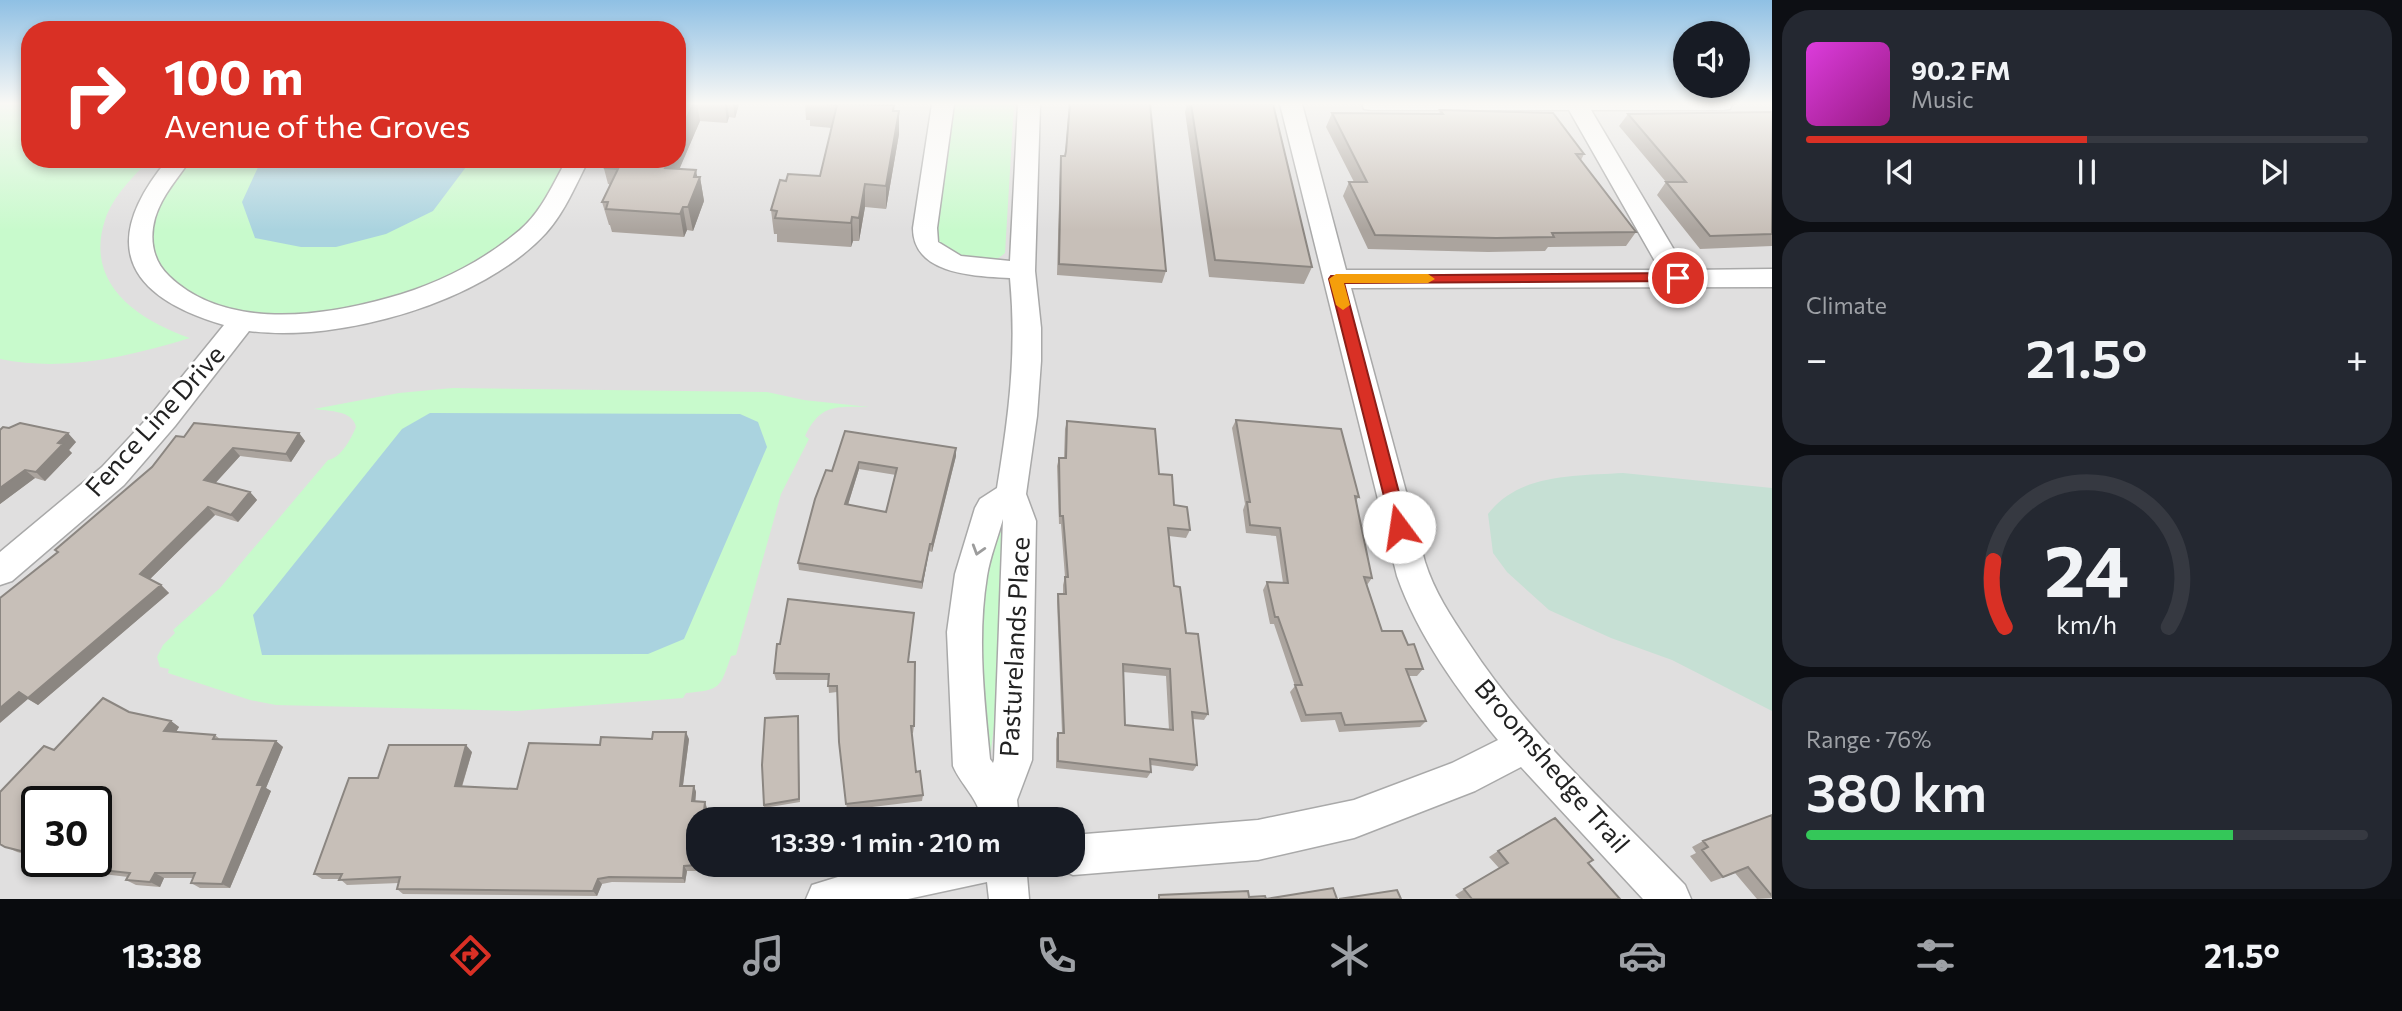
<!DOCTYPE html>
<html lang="en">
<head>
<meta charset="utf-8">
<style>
	:root { --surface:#171b24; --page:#242831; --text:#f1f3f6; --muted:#9ea1a6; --line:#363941; --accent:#d93025 }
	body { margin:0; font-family:Commissioner,sans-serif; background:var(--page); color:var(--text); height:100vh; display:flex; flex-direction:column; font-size:26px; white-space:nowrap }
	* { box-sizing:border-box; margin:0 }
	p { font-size:23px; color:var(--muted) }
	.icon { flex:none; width:38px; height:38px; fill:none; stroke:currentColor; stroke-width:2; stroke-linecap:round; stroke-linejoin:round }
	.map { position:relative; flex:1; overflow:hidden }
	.side { display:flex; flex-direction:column; gap:10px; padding:10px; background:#0d0f14; width:630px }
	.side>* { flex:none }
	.hud { position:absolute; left:21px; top:21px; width:665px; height:147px; border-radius:28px; box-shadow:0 4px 10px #0003; background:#d93025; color:#fff; overflow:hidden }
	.fabs { position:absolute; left:1673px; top:21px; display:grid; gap:14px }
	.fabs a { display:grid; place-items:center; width:77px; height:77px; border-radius:50%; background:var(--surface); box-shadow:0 4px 10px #0003; font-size:35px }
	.speed { position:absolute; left:21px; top:786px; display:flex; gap:14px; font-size:35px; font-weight:700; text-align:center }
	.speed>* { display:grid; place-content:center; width:91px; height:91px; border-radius:50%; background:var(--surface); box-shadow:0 4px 10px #0003; line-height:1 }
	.speed .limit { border:4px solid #111; border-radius:10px; background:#fff; color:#111 }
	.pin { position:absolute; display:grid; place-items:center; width:60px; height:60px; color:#fff; margin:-30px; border:4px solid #fff; border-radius:50%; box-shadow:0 2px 7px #0007 }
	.me { position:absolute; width:77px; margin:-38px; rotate:346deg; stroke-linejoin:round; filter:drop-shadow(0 0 5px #0008) }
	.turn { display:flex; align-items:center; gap:24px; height:147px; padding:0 28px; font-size:32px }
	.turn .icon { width:91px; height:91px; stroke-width:2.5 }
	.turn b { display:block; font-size:49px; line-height:60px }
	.big { font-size:52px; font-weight:600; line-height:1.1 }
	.side .tile { flex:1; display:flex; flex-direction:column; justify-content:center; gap:10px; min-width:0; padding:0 24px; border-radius:28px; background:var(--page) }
	.side .dial { align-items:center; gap:0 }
	.dial svg { height:182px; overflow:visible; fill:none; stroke:var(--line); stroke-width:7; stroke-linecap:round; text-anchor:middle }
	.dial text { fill:var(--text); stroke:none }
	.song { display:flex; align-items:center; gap:21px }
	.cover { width:84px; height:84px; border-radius:10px; background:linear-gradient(135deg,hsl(300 70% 55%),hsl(310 70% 35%)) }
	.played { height:7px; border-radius:4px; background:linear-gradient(90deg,var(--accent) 50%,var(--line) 50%) }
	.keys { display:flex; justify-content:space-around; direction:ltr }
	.heat { display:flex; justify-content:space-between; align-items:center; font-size:38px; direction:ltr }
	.charge { height:10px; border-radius:5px; background:linear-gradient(90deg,#34c759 76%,var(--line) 0) }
	.trip { position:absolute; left:686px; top:807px; width:399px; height:70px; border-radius:28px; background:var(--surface); box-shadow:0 4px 10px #0003; font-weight:600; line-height:70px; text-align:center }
	.menu { display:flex; height:112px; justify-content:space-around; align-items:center; background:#090b0e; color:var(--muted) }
	.menu .icon { width:49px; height:49px }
	.menu .selected { color:var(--accent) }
	.menu b { font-size:32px; color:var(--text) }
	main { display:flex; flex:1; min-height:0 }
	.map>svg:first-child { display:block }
</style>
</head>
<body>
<main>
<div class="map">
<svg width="1772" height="899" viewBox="0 0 1772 899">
	<rect width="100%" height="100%" fill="#f2efe9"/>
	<path fill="#e0dfdf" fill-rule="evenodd" d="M 0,104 L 30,104 L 30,159 L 677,159 L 677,104 L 1772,104 L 1772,899 L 0,899 ZM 37,802 L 96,802 L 96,861 L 37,861 ZM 698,819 L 1073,819 L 1073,864 L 698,864 Z"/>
	<path fill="#c6e0d4" d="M 1623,473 L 1772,488 L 1772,711 L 1672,660 L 1611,638 L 1549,610 L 1507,572 L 1493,553 L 1488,514 C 1519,473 1576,476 1623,473 Z"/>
	<path fill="#c8facc" d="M 0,104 L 30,104 L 30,159 L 150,159 C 133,177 113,196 105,220 C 84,284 138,320 190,338 C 127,357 65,372 0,359 Z
		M 951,104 L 1014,104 L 1005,253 C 986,271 956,258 937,247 L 935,230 Z
		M 189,159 L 568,159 C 556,182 545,209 525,226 C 488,260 440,286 391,298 C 347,309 300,317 254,312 C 216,308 150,287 150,238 C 150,226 156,209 160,197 C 166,184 180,171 189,159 Z
		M 453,388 L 767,392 L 804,400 L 869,407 C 837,407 821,403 805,436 L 809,439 L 781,494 L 736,655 L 731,656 C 720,688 721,690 686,693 L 683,698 L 517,711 L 276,705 L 250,700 L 168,673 L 169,669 L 160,667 L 157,657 L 163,645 L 175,633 L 173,630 L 220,588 L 328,460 C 341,458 351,439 356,427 C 353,410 328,411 314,409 L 399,393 Z
		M 1001,523 L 1003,525 L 994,725 L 990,759 L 975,710 L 979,583 Z"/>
	<path fill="#aad3df" d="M 265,159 L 472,159 L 433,211 L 386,234 L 336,247 L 301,247 L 255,238 L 242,202 L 259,165 Z
		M 430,413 L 740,414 L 758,422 L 767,447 L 684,639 L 648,654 L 262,655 L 253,615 L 402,429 Z"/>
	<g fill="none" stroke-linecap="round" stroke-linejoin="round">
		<defs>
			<path id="street" d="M 932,104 L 954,104 L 937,228 L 938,242 L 961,256 L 1010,261 L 1018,104 L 1040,104 L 1035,271 L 1041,328 L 1041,361 L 1037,416 L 1026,494 L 1036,521 L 1032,760 L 1017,800 L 1019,819 L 981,819 C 979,799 961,785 953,766 L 947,632 L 955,574 L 975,508 L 980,499 L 997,488 C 1009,414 1017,353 1010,278 C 975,276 913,275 913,228 ZM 1003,519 L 994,760 L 993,763 L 990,759 C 984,698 977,637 987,576 C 990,557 998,537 1003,519 Z
				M 1280,104 L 1302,104 L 1346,270 L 1660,270 L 1569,110 L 1372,110 L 1364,109 L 1362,104 L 1732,104 L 1730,109 L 1722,110 L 1591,110 L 1686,270 L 1772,269 L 1772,287 L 1351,288 L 1425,562 C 1434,591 1451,617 1468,642 C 1527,733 1610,807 1685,885 L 1691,899 L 1643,899 L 1521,767 L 1475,791 L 1354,838 L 1258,860 L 1073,875 L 1059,869 L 1057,864 L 1073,864 L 1073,835 L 1258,820 L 1354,800 L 1452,763 L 1498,740 C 1458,691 1418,636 1397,576 Z
				M 168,159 L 191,159 C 178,178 162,195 155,218 C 149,240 153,261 169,276 C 225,330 321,317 388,298 C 436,285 482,262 520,230 C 542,211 553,184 567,159 L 589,159 C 576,184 565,212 546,233 C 483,302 340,343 249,331 L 175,426 L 124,485 L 12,581 L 0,585 L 0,552 L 102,467 L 155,410 L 224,325 C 124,296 99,242 168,159 Z
				M 880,864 L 1026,864 L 1029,899 L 989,899 L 987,882 L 908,899 L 806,899 L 812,885 Z"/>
		</defs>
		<use href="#street" stroke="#a9a9a9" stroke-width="3"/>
		<use href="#street" fill="#fff" fill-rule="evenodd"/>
	</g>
	<path fill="#aba49e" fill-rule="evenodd" d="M 677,104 L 739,104 L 735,118 L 729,117 L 727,123 L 700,121 L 679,169 L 700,177 L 704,201 L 693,231 L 687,230 L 684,237 L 612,232 L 610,225 L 609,225 L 602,202 L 610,186 L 609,184 L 608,184 L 602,161 Z
		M 805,104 L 887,104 L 894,105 L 894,111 L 899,111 L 899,134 L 886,209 L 865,207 L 859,241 L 853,241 L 851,247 L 777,242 L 777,234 L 774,234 L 771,210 L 786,181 L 820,176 L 832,128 L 810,126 L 810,120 L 806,120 Z
		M 1069,104 L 1150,104 L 1166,271 L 1162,283 L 1057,275 L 1060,167 L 1061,156 L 1065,156 Z
		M 1187,104 L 1273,104 L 1312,267 L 1304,284 L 1209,277 L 1185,112 Z
		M 1440,110 L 1584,154 L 1581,160 L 1636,232 L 1626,246 L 1548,247 L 1545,251 L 1488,252 L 1368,249 L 1343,196 L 1349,182 L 1354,182 L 1326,127 L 1332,113 L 1439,114 Z
		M 1772,112 L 1772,246 L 1700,249 L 1657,195 L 1666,182 L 1619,126 L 1628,114 Z
		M 1236,420 L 1359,497 L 1356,500 L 1359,516 L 1372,578 L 1367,585 L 1382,631 L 1408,645 L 1423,669 L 1417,676 L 1408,676 L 1426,721 L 1420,727 L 1339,732 L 1335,720 L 1301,722 L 1290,692 L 1295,686 L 1274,624 L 1270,624 L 1263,590 L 1267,582 L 1283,583 L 1276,536 L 1246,533 L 1243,510 L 1245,504 L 1232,428 Z
		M 1067,421 L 1159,474 L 1174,505 L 1190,530 L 1186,538 L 1169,536 L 1174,586 L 1208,714 L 1204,720 L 1193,719 L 1197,765 L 1193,771 L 1151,765 L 1151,772 L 1147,778 L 1056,768 L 1056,739 L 1058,733 L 1062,733 L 1057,601 L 1058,594 L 1063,594 L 1063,585 L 1065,577 L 1061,524 L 1059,524 L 1057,466 L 1059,458 L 1064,458 L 1065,429 ZM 1123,672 L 1166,676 L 1169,730 L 1125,725 Z
		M 0,430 L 76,442 L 69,450 L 72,453 L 45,481 L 35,478 L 0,504 Z
		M 845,431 L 956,456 L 932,552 L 929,551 L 922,589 L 799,570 L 798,563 L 832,471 ZM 859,469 L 896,475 L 886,512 L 848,505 Z
		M 299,433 L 305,441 L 291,462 L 240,456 L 215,483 L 250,492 L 257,500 L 238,522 L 215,515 L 150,579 L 161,585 L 169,593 L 38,705 L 28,699 L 58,552 L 184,437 Z
		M 909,662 L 914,726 L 913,733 L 912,733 L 916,772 L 923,795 L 922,801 L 847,810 L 839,742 L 837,692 L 829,693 L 828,680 L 776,680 L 774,673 Z
		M 103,698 L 129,712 L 171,721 L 179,727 L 176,732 L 215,735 L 221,740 L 276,741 L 283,747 L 266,788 L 271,791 L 230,888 L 200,888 L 191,883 L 193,878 L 164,878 L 160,887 L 136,885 L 126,880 L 128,877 L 103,874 L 51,861 L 96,861 L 96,802 L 37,802 L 37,857 L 17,852 L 0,844 L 0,792 L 44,746 L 54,750 Z
		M 798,716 L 800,802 L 764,808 L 764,805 Z
		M 652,739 L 689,739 L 683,786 L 694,786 L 696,792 L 695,801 L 707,808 L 698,864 L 701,864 L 701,871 L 687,871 L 685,883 L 612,882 L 602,884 L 597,896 L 403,894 L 397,889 L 399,883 L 347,885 L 340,879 L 322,879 L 314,874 L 378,778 L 472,752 L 462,787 L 517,789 L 600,745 Z
		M 1772,815 L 1772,898 L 1757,899 L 1735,873 L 1711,882 L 1690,856 L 1696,853 L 1692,847 L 1703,841 Z
		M 1498,851 L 1588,863 L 1620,899 L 1459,899 L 1455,895 L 1499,868 L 1489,857 Z"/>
	<path fill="#8b8681" d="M 693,104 L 697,104 L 700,121 L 670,191 L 665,168 L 669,159 L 677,159 L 677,140 Z
		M 725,104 L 727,104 L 729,117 L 727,123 Z
		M 733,104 L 739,104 L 735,118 Z
		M 899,111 L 899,134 L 886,209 L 886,186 Z
		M 696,170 L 698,181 L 700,177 L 704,201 L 693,231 L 688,207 L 694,177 Z
		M 865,184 L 865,207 L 859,241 L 859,218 Z
		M 683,207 L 687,230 L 684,237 L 680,214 Z
		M 852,217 L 853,241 L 851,247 L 851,223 Z
		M 68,433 L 76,442 L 69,450 L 72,453 L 45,481 L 36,472 L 58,443 Z
		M 299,433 L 305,441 L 291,462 L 286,454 Z
		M 233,448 L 240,456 L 211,488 L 204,480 Z
		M 956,448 L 956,456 L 932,552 L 932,544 Z
		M 859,462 L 859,469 L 846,511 L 845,504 Z
		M 25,470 L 35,478 L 0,504 L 0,488 Z
		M 250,492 L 257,500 L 238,522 L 231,515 Z
		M 208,507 L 215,515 L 148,581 L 140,574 Z
		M 930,544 L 929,551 L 922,589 L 922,582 Z
		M 161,585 L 169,593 L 38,705 L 28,699 L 0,723 L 0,708 L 19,692 Z
		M 171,721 L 179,727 L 173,737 L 164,731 Z
		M 686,732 L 689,739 L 682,792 L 680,786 Z
		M 276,741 L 283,747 L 266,788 L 271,791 L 230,888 L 222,884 L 257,785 Z
		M 466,745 L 472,752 L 460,792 L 455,786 Z
		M 694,786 L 696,792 L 695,807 L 692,801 Z
		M 705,802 L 707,808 L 706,819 L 703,819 Z
		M 684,866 L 687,871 L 685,883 L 683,878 Z
		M 155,873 L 164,878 L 160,887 L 150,882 Z
		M 598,879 L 602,884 L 597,896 L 593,891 Z"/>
	<path fill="#c7bfb8" stroke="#8b8681" stroke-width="2" fill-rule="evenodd" d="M 677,104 L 693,104 L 677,140 Z
		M 826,104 L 894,105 L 893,111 L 899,111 L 886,186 L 865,184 L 859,218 L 852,217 L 851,223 L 775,218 L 777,211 L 771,210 L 780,180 L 786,181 L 788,174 L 820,176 L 837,105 Z
		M 1070,104 L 1150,104 L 1166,271 L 1059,264 L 1061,156 L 1065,156 L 1066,151 Z
		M 1191,104 L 1273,104 L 1312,267 L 1215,260 Z
		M 1440,110 L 1553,113 L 1584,154 L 1576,154 L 1636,232 L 1552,233 L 1554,237 L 1496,238 L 1375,235 L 1349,182 L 1367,182 L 1332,113 L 1443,114 Z
		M 1772,112 L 1772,234 L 1710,236 L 1666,182 L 1686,182 L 1628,114 Z
		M 603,159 L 669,159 L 665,168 L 696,170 L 694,177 L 700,177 L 688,207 L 683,207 L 680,214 L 606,209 L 608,202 L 602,202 L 618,169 L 605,168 L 608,162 L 602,161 Z
		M 1236,420 L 1341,429 L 1359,497 L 1355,496 L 1359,516 L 1372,578 L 1364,577 L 1382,631 L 1402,631 L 1408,645 L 1414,644 L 1423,669 L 1406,669 L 1426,721 L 1345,725 L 1341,713 L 1306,715 L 1295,685 L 1302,685 L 1278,617 L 1275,617 L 1267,582 L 1288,583 L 1280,528 L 1250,525 L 1247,502 L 1250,502 Z
		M 1067,421 L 1155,429 L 1159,474 L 1172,475 L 1174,505 L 1187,507 L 1190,530 L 1168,528 L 1174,586 L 1180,587 L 1186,633 L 1198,634 L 1208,714 L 1192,712 L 1197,765 L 1150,759 L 1151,772 L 1058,761 L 1058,733 L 1064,733 L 1058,594 L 1066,594 L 1065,577 L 1068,577 L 1063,516 L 1060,516 L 1059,458 L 1066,458 ZM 1123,664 L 1170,669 L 1173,730 L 1125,725 Z
		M 20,423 L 68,433 L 58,443 L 63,444 L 36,472 L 25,470 L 0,488 L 0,430 L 3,427 L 9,428 Z
		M 194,423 L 299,433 L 286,454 L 233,448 L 204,480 L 250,492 L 231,515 L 208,507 L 140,574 L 161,585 L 28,698 L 19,692 L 0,708 L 0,598 L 58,552 L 55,550 L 152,467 L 176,436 L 184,437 Z
		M 845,431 L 956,448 L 932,544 L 930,544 L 922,582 L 798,563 L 815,499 L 826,470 L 832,471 ZM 859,462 L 897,468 L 886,512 L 845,504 Z
		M 788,599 L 914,613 L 908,662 L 915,662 L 914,726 L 911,726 L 916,772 L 920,771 L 923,795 L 846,804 L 839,742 L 837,686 L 828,686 L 829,674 L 774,673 L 777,644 L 780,644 Z
		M 103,698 L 129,712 L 171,721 L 164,731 L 215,735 L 213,739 L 276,741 L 257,785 L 263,785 L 222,884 L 191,883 L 195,873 L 155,873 L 150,882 L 126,880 L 130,873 L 92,869 L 59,861 L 96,861 L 96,802 L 37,802 L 37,855 L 5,847 L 0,844 L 0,792 L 44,746 L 54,750 Z
		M 798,716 L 799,799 L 764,805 L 762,765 L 765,718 Z
		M 653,732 L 686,732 L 680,786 L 694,786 L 692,801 L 705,802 L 703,819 L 698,819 L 698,865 L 684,866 L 683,878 L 609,877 L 598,879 L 593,891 L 397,889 L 400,877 L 339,880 L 342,874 L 314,874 L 349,778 L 378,778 L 389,745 L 466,745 L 455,786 L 517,789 L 529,743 L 600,745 L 601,737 L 652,739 Z
		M 1772,815 L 1772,896 L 1748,867 L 1723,877 L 1702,850 L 1708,847 L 1703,841 Z
		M 1555,818 L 1593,860 L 1588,863 L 1620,899 L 1472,899 L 1464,889 L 1508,863 L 1498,851 Z
		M 1333,888 L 1337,899 L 1159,899 L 1159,895 L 1248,891 L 1249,897 L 1265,896 L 1266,899 Z
		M 1397,890 L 1401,899 L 1339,899 Z"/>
	<defs><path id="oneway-chevron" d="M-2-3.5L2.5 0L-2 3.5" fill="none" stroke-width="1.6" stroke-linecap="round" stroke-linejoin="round" transform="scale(1.75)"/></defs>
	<use stroke="#9c9c9c" href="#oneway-chevron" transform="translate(978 550) rotate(107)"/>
	<linearGradient id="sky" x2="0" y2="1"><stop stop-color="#8fc0e4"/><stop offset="0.45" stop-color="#f9f8f5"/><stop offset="1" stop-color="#f9f8f5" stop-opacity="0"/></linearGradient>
	<rect width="1772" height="230" fill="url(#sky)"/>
	<path fill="#d93025" stroke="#8d1f18" stroke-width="2" d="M 1678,273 L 1684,278 L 1682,281 L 1344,283 L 1408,527 L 1405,532 L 1393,532 L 1329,279 L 1331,276 Z"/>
	<path fill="#f59e0b" d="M 1336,274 L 1428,274 L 1435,279 L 1428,283 L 1344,283 L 1350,305 L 1343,310 L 1336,305 L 1329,279 Z"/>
	<g text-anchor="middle" stroke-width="6" stroke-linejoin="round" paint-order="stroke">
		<g font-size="26" fill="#222" stroke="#fff">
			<text transform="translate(155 421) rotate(-48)" y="9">Fence Line Drive</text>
			<text transform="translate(1015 647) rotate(-87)" y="9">Pasturelands Place</text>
			<text transform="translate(1552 766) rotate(49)" y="9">Broomshedge Trail</text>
		</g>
	</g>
</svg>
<div class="fabs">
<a><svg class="icon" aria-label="sound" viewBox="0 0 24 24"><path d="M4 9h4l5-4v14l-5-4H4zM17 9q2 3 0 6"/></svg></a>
</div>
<div class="speed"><div class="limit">30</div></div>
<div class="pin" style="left:1678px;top:278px;background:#d93025"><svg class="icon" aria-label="arrive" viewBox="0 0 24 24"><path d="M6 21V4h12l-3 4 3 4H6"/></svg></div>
<svg class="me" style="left:1399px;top:527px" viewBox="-20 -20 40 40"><circle r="19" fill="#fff"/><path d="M0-13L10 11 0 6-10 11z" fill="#d93025"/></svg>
<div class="trip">13:39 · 1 min · 210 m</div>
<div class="hud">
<div class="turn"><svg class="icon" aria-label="right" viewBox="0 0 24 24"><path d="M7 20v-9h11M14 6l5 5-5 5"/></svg><div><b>100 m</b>Avenue of the Groves</div></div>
</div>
</div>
<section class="side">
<div class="tile">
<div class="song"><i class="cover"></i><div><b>90.2 FM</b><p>Music</p></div></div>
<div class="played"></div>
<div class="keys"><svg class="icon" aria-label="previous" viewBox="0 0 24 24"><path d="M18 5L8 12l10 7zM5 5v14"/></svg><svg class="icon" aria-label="pause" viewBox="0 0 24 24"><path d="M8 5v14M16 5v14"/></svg><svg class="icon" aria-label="next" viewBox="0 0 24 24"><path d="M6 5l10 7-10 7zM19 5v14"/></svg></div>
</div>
<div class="tile"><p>Climate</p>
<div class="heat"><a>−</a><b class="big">21.5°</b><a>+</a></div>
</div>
<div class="tile dial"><svg viewBox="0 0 100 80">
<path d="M14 69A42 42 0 1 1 86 69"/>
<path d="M14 69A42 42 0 0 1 9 40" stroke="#d93025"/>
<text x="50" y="56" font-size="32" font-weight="700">24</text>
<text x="50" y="72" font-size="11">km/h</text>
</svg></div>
<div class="tile"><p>Range · 76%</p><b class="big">380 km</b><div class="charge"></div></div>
</section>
</main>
<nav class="menu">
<b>13:38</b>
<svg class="icon selected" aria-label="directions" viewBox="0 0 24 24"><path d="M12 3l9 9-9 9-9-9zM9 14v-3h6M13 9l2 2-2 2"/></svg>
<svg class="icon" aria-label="music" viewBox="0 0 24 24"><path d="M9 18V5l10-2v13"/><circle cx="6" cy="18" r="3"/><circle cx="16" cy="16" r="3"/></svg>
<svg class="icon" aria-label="phone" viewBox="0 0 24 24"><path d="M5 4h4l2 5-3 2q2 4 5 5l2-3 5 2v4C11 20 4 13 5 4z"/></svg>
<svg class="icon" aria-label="climate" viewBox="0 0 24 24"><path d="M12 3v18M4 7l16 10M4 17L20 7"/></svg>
<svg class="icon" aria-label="car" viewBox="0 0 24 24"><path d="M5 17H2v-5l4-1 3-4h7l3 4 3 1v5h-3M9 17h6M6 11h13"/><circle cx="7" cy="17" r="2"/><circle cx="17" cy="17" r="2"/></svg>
<svg class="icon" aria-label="filters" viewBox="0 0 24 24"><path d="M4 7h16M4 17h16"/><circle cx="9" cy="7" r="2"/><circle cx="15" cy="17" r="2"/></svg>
<b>21.5°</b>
</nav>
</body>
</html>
